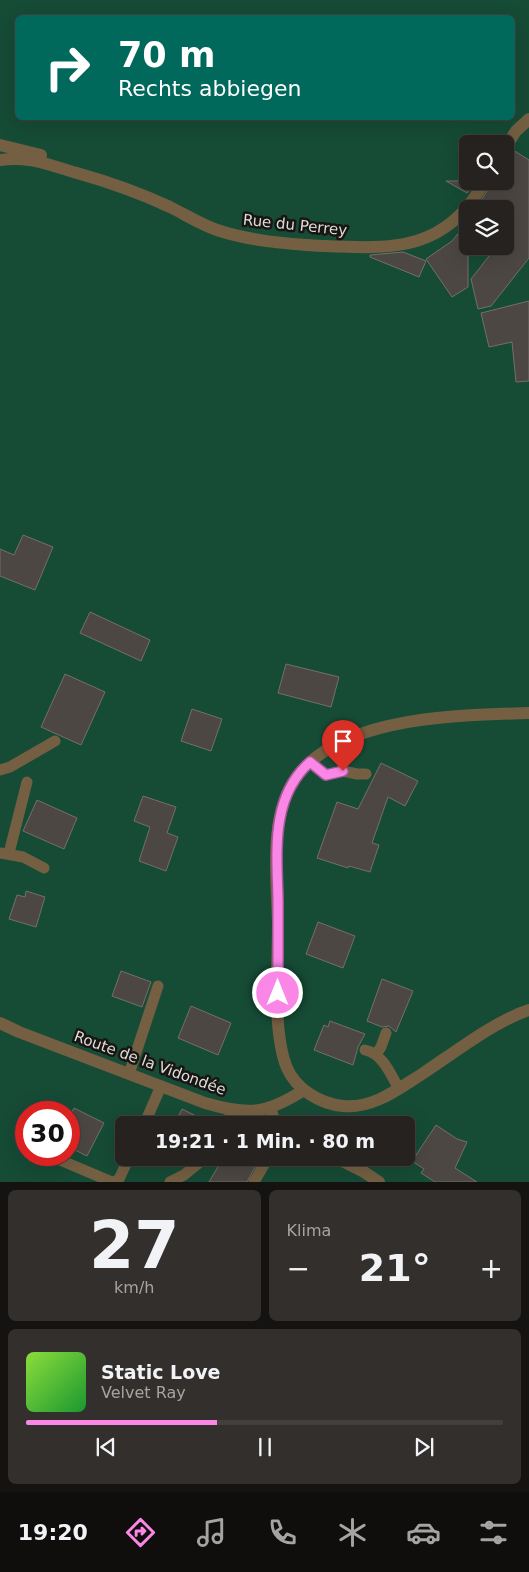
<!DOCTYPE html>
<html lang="de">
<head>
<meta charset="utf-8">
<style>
	:root { --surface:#26221f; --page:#322f2c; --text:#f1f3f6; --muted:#a4a4a4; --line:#423f3d; --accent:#fa87e6 }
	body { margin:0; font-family:"DejaVu Sans",sans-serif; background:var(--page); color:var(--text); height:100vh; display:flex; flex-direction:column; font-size:19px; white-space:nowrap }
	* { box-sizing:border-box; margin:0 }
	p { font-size:16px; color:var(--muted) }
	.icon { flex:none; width:28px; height:28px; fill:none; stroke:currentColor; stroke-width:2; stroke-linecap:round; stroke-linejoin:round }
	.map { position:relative; height:1182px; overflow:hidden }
	.panel { display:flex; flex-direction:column; gap:8px; padding:8px; background:#151311; flex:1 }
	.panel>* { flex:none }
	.hud { position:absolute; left:15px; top:15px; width:500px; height:105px; border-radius:8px; box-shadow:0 5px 20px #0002,0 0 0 1px var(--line); background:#00695c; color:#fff; overflow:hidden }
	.tools { position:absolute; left:459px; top:135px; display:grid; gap:10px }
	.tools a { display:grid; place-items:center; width:55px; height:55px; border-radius:8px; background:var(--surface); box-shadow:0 5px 20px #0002,0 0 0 1px var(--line); font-size:25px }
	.speed { position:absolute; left:15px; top:1101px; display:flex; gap:10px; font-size:25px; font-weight:700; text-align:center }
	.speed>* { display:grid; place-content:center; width:65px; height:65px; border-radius:50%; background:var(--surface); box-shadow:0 5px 20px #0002,0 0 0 1px var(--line); line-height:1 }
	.speed .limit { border:8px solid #d22; background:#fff; color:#111 }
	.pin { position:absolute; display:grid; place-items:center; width:42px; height:42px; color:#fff; margin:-51px -21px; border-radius:50% 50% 50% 0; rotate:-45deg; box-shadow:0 0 5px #0007 }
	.pin .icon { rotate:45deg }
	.me { position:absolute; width:55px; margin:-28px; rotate:0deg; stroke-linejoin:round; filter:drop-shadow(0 0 4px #0008) }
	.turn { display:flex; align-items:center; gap:18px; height:105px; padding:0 20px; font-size:22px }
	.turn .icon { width:65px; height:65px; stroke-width:2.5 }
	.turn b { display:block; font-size:35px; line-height:42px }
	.big { font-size:38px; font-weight:800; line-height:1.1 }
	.panel .card { flex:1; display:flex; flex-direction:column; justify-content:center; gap:8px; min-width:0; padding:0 18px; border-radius:8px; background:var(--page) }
	.panel .dial { align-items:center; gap:0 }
	.dial b { font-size:65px; line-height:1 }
	.song { display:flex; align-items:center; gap:15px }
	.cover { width:60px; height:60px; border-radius:8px; background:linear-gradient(135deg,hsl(90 70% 55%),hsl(130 70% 35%)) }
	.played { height:5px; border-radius:2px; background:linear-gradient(90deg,var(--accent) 40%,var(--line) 40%) }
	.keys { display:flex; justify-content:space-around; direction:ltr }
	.heat { display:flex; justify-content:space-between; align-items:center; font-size:28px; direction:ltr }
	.panel .tiles { flex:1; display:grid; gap:8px; grid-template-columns:1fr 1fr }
	.card:last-child { grid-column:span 2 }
	.trip { position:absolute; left:115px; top:1116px; width:300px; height:50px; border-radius:8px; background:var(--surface); box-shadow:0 5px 20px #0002,0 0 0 1px var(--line); font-weight:800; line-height:50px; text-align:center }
	.menu { display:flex; height:80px; justify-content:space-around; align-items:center; background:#0f0e0c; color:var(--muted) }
	.menu .icon { width:35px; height:35px }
	.menu .current { color:var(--accent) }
	.menu b { font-size:22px; color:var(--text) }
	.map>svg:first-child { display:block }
</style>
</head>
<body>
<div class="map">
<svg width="529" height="1182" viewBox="0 0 529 1182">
	<rect width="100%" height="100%" fill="#322d29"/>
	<path fill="#164b36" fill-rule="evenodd" d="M 0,0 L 529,0 L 529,1182 L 0,1182 ZM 18,18 L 512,18 L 512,118 L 18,118 ZM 468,144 L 505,144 L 505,181 L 468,181 ZM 468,209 L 505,209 L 505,246 L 468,246 ZM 26,1112 L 69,1112 L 69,1155 L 26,1155 ZM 124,1125 L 406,1125 L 406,1158 L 124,1158 Z"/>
	<path fill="#4c4743" stroke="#746f6a" d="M 513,150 L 529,160 L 529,258 L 491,306 L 478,309 L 471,279 L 497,246 L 505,246 L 505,209 L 495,209 L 481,201 L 493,181 L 505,181 L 505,156 L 509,155 Z
		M 446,181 L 475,181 L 467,193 Z
		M 468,222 L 468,287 L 452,297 L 426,259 L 452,241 Z
		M 403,252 L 426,261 L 419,277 L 370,257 L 370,255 Z
		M 529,301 L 529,381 L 516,382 L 512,342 L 489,347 L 481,313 Z
		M 23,535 L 53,547 L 35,590 L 0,576 L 0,549 L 14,555 Z
		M 90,612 L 150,640 L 141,661 L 80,633 Z
		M 286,664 L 339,677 L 331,707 L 278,693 Z
		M 65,674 L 105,692 L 81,745 L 41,727 Z
		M 192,709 L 222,719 L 211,751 L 181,741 Z
		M 381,763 L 418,781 L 405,806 L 388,797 L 372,843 L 379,845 L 370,872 L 349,866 L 348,868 L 317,858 L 337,802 L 358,809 Z
		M 143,796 L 176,807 L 167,833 L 178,837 L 166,871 L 139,861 L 150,827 L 134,821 Z
		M 37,800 L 77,818 L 64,849 L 23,831 Z
		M 26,891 L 45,897 L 36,927 L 9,919 L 17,895 L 25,897 Z
		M 318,922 L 355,936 L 343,968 L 306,954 Z
		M 121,971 L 151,982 L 142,1007 L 112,996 Z
		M 382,979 L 413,991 L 396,1032 L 389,1026 L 382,1027 L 367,1021 Z
		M 191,1006 L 231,1023 L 218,1055 L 178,1038 Z
		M 330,1021 L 365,1034 L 358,1047 L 353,1065 L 314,1050 L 324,1025 L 328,1027 Z
		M 74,1108 L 104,1123 L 87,1156 L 69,1147 L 69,1118 Z
		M 182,1109 L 198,1117 L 195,1125 L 174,1125 Z
		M 436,1125 L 457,1139 L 467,1142 L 455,1168 L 477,1182 L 435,1182 L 421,1173 L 424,1169 L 412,1161 Z
		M 223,1158 L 260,1158 L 247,1182 L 209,1182 Z"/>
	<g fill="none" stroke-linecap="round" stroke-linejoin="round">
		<path stroke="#745f42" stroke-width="11" d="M 310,762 L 326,775 L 343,771 L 357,774 L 366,774
			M 0,770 L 10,767 L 55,741
			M 0,853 L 23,857 L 44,868
			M 9,853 L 27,782
			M 365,1050 C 383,1054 390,1073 399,1089
			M 376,1054 L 381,1047 L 386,1033
			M 129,1074 L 158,986
			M 144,1125 L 161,1086
			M 227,1125 L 232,1109
			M 53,1157 L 112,1182
			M 114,1182 L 119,1179 L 129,1158
			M 170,1182 L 184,1175 L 205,1158
			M 254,1182 L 268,1158"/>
		<path stroke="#745f42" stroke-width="12" d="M 0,145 L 41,155
			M 505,148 L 516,131 L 529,119
			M 0,160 C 31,156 48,165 77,173 C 109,182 140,193 170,207 C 186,215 200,224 217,230 C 250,241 287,244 322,246 C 394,249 445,252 485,181
			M 529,713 C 462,715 358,716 307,765 C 292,779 284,797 280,816 C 273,851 277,888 278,924 C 278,964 272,1032 287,1068 C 296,1089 320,1104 343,1106 C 373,1109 398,1089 422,1074 C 454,1053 493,1022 529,1010
			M 0,1023 L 19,1032 L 205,1103 C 248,1115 265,1115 304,1090
			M 270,1108 L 276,1125
			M 336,1158 L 364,1172 L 379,1182"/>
	</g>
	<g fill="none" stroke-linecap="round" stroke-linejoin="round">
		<defs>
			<path id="route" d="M 278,993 C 278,962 278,931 278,900 C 277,852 270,798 310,762 L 326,775 L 343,771"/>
		</defs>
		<use href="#route" stroke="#a25896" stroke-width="12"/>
		<use href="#route" stroke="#fa87e6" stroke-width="9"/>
	</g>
	<g text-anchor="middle" stroke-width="5" stroke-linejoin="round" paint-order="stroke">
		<g font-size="15" fill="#dfdcd9" stroke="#181614">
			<text transform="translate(295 225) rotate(6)" y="5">Rue du Perrey</text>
			<text transform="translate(150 1063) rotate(20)" y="5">Route de la Vidondée</text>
		</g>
	</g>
</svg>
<div class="tools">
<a><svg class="icon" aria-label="search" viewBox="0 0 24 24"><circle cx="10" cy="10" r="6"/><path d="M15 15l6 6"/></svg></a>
<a><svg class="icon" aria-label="layers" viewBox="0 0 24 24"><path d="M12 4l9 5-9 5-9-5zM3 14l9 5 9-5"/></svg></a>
</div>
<div class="speed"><div class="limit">30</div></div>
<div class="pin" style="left:343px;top:771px;background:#d93025"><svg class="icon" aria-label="arrive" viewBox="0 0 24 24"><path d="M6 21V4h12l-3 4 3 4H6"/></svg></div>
<svg class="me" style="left:278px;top:993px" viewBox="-20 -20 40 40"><circle r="17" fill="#fa87e6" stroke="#fff" stroke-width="3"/><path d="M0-11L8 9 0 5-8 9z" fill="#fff"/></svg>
<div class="trip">19:21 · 1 Min. · 80 m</div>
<div class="hud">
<div class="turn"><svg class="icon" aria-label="right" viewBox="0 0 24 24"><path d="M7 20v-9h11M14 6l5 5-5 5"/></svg><div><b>70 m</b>Rechts abbiegen</div></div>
</div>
</div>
<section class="panel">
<div class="tiles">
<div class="card dial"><b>27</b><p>km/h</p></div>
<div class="card"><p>Klima</p>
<div class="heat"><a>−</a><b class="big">21°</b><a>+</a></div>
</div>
<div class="card">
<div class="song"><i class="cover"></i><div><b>Static Love</b><p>Velvet Ray</p></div></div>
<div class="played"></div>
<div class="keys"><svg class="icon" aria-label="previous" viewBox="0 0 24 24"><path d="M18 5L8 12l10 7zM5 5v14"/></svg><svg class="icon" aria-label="pause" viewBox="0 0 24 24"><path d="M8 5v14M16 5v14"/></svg><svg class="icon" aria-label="next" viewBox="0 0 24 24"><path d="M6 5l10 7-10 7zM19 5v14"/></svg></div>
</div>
</div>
</section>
<nav class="menu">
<b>19:20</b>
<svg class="icon current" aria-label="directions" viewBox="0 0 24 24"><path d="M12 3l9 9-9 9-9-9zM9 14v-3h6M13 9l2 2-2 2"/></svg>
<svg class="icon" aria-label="music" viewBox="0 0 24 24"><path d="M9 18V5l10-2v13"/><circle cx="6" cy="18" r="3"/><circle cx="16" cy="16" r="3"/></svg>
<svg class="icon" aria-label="phone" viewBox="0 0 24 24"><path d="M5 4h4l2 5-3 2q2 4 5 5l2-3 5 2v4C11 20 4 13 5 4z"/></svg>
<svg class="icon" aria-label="climate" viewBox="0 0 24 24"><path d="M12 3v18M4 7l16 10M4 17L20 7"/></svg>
<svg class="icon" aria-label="car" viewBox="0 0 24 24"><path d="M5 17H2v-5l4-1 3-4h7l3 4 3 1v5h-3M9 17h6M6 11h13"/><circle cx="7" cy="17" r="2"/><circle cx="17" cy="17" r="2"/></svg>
<svg class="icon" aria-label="filters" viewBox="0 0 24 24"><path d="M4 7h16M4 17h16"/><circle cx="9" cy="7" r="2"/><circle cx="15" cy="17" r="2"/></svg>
</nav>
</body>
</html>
